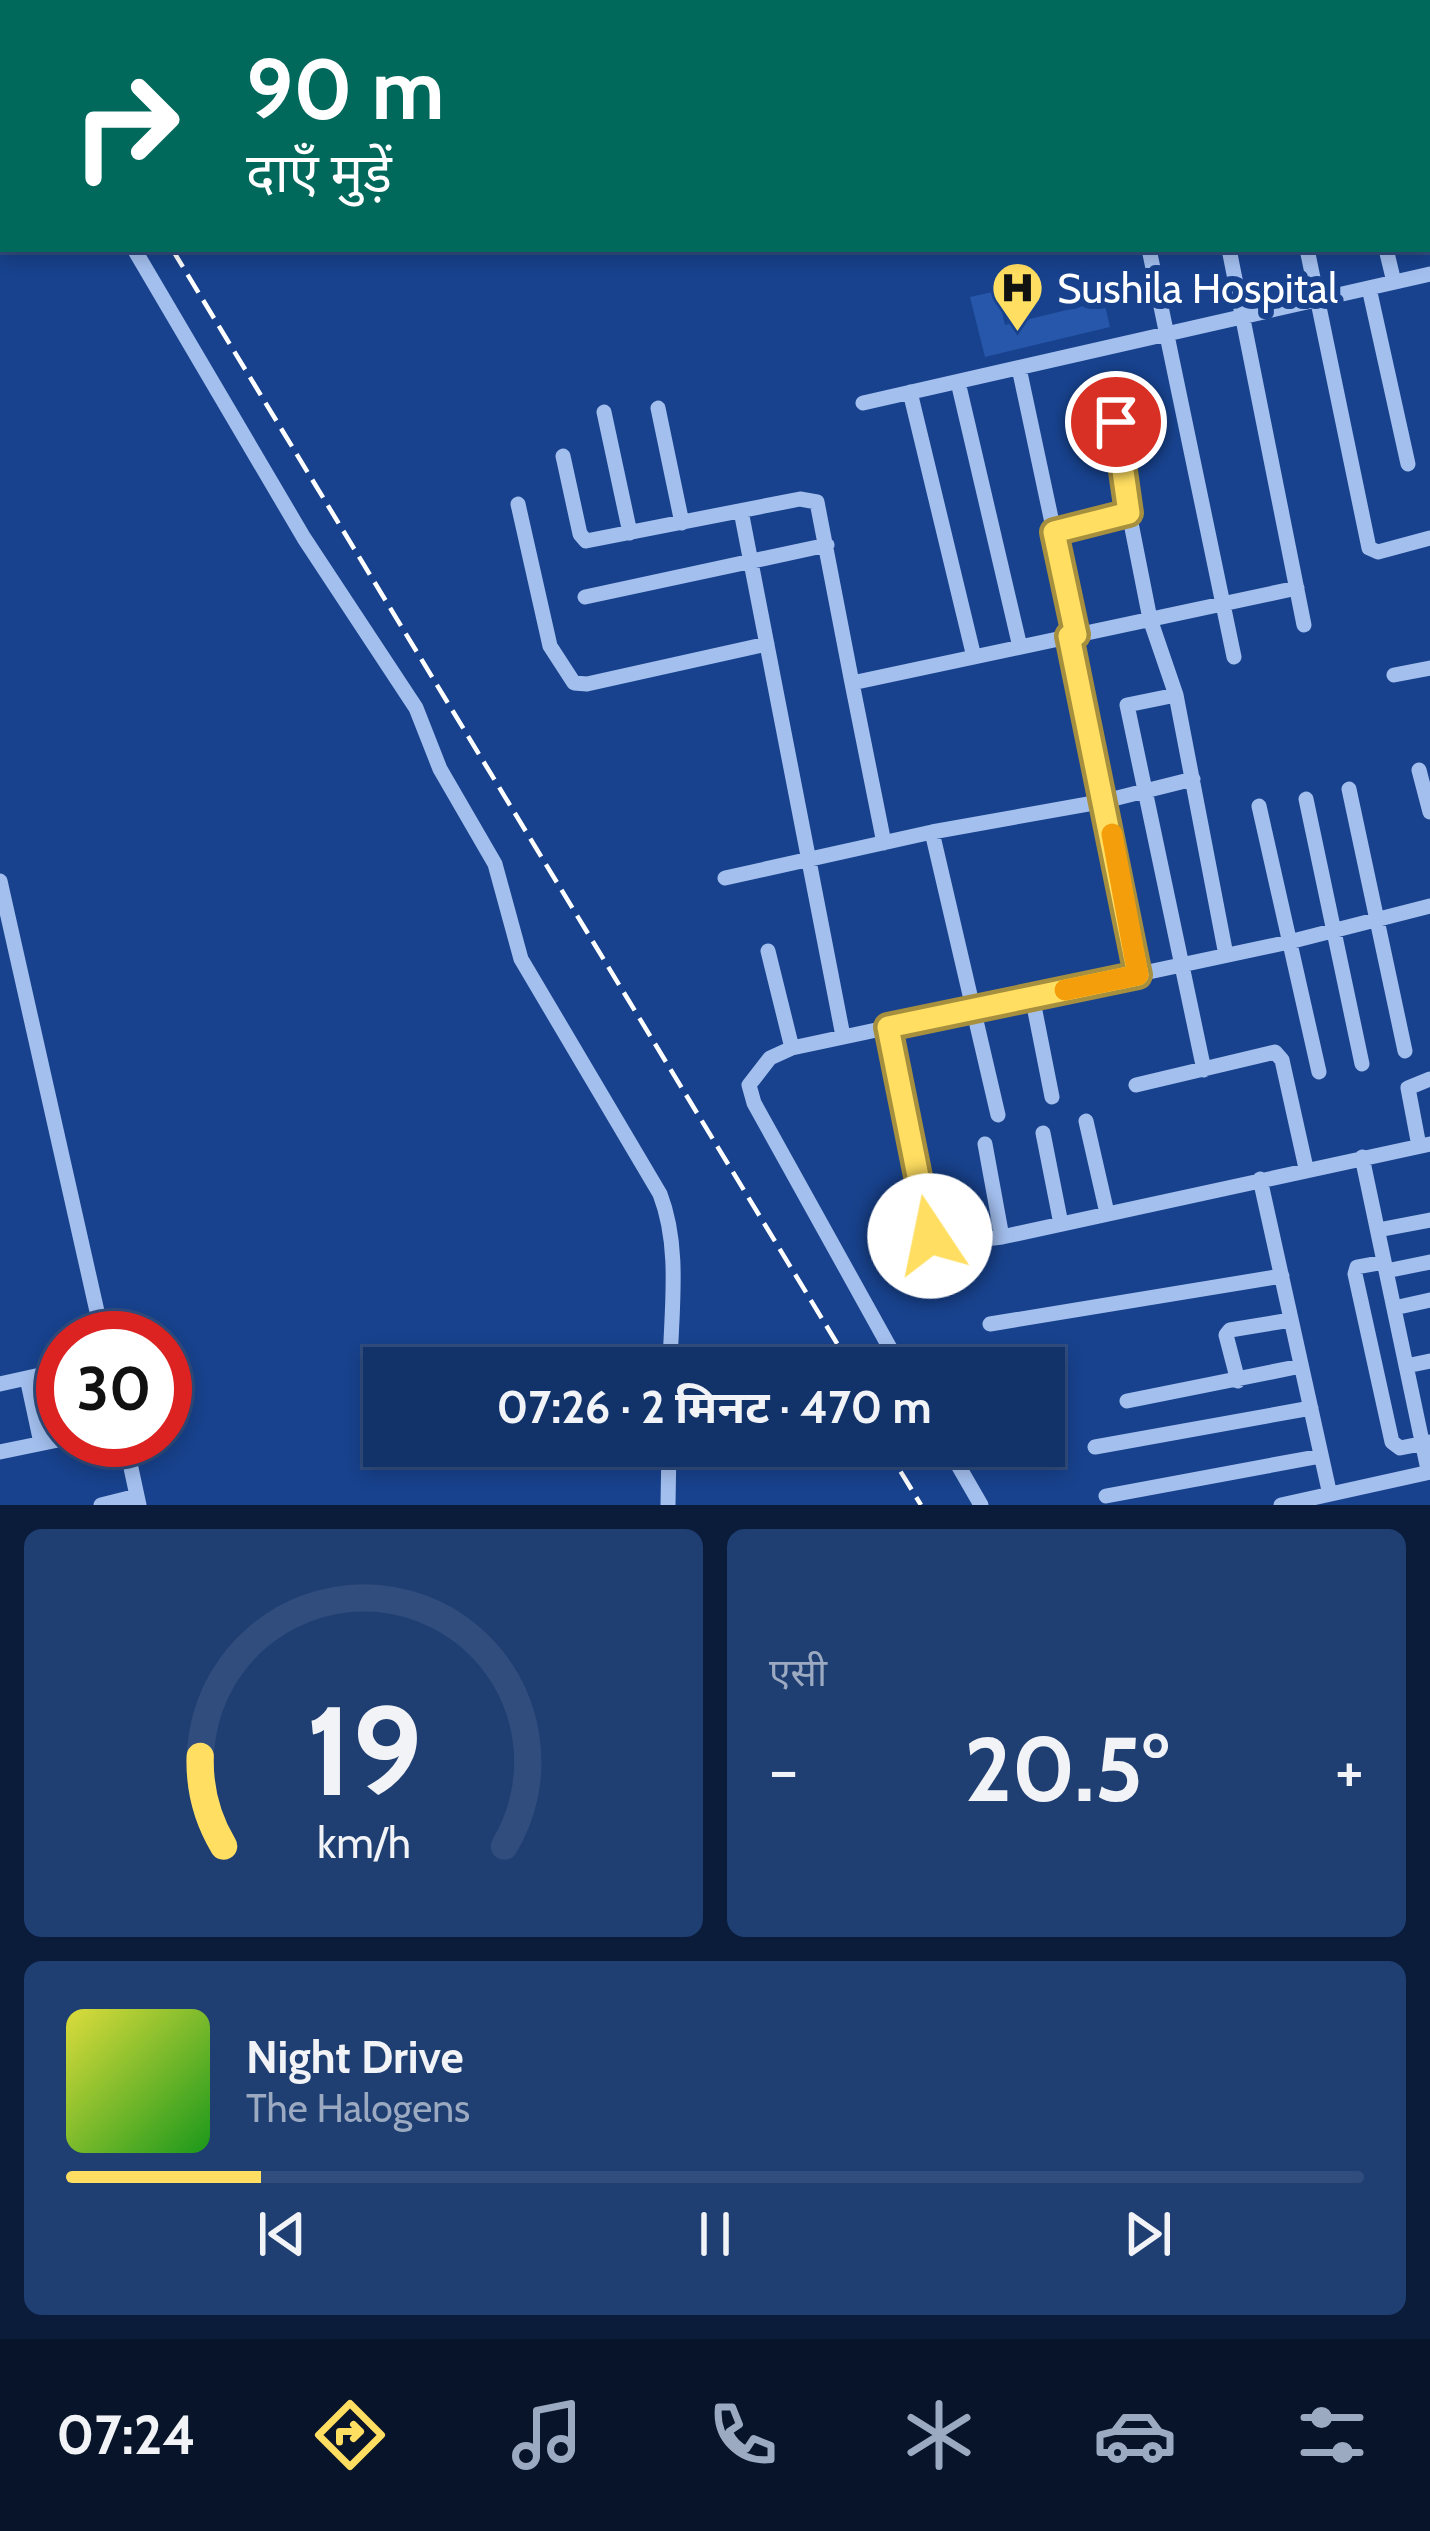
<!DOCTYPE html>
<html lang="hi">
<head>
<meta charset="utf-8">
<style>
	:root { --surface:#12326a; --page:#1f3e72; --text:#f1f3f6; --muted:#9caac1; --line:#314d7e; --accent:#ffde61 }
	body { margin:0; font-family:Cabin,"Noto Sans Devanagari",sans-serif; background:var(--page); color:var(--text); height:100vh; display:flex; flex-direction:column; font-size:45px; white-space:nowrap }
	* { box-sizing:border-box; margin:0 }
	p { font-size:39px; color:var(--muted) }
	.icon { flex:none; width:66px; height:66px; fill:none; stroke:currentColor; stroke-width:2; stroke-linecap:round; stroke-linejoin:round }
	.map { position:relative; height:1505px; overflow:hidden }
	.drawer { display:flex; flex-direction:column; gap:24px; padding:24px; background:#0a1c3a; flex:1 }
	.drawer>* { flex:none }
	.banner { position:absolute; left:0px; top:0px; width:1431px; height:252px; box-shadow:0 6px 18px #0003,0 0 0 3px var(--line); background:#00695c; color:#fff; overflow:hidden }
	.speed { position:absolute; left:36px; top:1311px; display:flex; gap:24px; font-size:60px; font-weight:700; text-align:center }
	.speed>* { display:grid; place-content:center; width:156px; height:156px; border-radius:50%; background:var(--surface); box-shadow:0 6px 18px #0003,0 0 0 3px var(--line); line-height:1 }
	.speed .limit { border:18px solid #d22; background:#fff; color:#111 }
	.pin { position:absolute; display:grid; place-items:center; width:102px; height:102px; color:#fff; margin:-51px; border:6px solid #fff; border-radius:50%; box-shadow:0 3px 12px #0007 }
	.me { position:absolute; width:132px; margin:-66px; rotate:349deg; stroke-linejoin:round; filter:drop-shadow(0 0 9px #0008) }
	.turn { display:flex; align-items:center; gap:42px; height:252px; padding:0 48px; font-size:54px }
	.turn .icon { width:156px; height:156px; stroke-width:2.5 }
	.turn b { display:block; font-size:84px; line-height:102px }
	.big { font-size:90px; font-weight:700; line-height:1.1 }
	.drawer .card { flex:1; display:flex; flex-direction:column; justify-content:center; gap:18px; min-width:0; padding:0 42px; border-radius:18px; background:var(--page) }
	.drawer .dial { align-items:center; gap:0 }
	.dial svg { height:312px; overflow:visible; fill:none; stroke:var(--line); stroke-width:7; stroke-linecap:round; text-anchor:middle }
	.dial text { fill:var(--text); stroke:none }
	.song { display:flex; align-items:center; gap:36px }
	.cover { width:144px; height:144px; border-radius:18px; background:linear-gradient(135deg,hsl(60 70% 55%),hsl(120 70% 35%)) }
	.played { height:12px; border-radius:6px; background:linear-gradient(90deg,var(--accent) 15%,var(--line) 15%) }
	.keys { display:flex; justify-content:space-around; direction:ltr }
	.heat { display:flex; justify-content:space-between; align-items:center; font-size:66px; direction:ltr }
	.drawer .tiles { flex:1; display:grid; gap:24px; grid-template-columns:1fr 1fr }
	.card:last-child { grid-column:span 2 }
	.trip { position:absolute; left:363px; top:1347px; width:702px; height:120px; border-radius:0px; background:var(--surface); box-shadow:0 6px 18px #0003,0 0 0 3px var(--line); font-weight:700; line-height:120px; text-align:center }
	.tab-bar { display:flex; height:192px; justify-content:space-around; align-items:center; background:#07142a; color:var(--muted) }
	.tab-bar .icon { width:84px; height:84px }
	.tab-bar .current { color:var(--accent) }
	.tab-bar b { font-size:54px; color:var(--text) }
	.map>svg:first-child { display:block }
</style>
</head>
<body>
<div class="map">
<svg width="1430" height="1505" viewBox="0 0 1430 1505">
	<rect width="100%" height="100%" fill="#18428d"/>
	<path fill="#2757ab" d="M 997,291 L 1005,325 L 1104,301 L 1110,327 L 985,357 L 970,297 Z"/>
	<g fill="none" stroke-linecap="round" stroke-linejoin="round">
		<path stroke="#a3bfee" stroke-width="15" d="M 782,0 L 783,3
			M 845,0 L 846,3
			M 1010,0 L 1011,3
			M 1095,0 L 1095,3
			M 1174,0 L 1174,3
			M 1252,0 L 1253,3
			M 1405,0 L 1405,3
			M 864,3 L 877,0
			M 1378,3 L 1391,0
			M 0,25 L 3,29
			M 1428,112 L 1430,121
			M 134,249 L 304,538 L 416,708 L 440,769 L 495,864 L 521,959 L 660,1194 C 681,1248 671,1311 670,1368
			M 1149,249 L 1234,657
			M 1229,249 L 1304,625
			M 1307,249 L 1369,548 L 1378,552 L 1430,538
			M 1386,249 L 1394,282
			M 1369,288 L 1408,464
			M 1019,368 L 1076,635
			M 958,382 L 1020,647
			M 910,392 L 974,657
			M 863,403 L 1430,274
			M 658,408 L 682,523
			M 604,412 L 630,533
			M 1116,422 L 1129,513
			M 563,456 L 580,534 L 586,541 L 800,499 L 817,502 L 852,683
			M 518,504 L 550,646 L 574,683 L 587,684 L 767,644
			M 741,511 L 843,1036
			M 1054,532 L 1129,513 L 1150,619 L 1176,695 L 1226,955
			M 585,597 L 827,545
			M 1069,636 L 1139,975
			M 1394,675 L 1430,668
			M 1176,695 L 1127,705 L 1204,1070
			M 1419,770 L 1430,812
			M 1349,789 L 1405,1051
			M 1306,799 L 1362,1064
			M 1259,806 L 1319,1072
			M 932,832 L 998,1115
			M 884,843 L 852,683 L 1297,588
			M 725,878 L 932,832 L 1105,801 L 1193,779
			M 0,881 L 103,1338
			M 768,951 L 792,1048
			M 1032,996 L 1052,1097
			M 888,1027 L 930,1236 L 937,1245 L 1002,1237 L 1430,1144
			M 1136,1085 L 1275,1052 L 1282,1060 L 1306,1168
			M 1086,1121 L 1107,1213
			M 1043,1133 L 1061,1224
			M 985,1144 L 1002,1237
			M 1419,1146 L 1408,1088 L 1430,1079
			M 1362,1157 L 1427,1465
			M 1260,1179 L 1328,1486
			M 1378,1230 L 1430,1220
			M 1384,1262 L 1357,1267 L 1355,1274 L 1392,1442 L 1400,1448 L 1430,1442
			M 1386,1271 L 1430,1262
			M 1394,1308 L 1430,1300
			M 990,1324 L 1282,1276
			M 1406,1366 L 1430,1361
			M 901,1368 L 754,1103 L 749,1085 L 770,1058 L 792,1048 L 1289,942 L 1430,906
			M 27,1378 L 41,1443
			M 1238,1381 L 1226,1335 L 1230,1330 L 1291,1320
			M 0,1384 L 63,1370
			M 1127,1401 L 1301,1366
			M 125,1440 L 139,1505
			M 947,1446 L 981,1505
			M 1095,1447 L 1311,1408
			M 0,1452 L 63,1439
			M 1106,1496 L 1321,1456
			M 101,1505 L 137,1496
			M 668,1505 L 669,1446
			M 1281,1505 L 1430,1472"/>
		<path stroke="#fff" stroke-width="4.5" stroke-dasharray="21 9" stroke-linecap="butt" d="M 5,0 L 7,3
			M 172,249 L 852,1368
			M 885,1446 L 921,1505"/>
	</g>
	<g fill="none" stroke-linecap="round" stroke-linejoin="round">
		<defs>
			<path id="route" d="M 930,1236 L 888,1027 L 1138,975 L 1069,636 L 1076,635 L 1054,532 L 1129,513 L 1116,422"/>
		</defs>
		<use href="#route" stroke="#a6903f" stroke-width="30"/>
		<use href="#route" stroke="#ffde61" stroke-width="21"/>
		<path stroke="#f59e0b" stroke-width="21" d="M 1065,990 L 1138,975 L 1112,834"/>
	</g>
	<defs>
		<symbol id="hospital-pin" viewBox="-11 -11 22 30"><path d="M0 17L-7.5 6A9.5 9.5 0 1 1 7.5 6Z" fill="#ffde61" stroke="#18428d"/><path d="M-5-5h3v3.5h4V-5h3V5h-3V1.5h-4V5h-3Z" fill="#111"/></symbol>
	</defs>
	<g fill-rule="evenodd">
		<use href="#hospital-pin" x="988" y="258" width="59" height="81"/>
	</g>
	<g text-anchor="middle" stroke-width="12" stroke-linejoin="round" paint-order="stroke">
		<g font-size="42" fill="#fff" stroke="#18428d" text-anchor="start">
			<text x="1057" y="303">Sushila Hospital</text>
		</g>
	</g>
</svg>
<div class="speed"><div class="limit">30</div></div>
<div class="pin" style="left:1116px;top:422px;background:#d93025"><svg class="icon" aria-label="arrive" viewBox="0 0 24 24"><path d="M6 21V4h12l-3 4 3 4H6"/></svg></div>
<svg class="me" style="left:930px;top:1236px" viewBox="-20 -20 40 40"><circle r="19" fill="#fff"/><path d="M0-13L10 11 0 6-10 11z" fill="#ffde61"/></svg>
<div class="trip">07:26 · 2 मिनट · 470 m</div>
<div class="banner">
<div class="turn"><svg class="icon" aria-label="right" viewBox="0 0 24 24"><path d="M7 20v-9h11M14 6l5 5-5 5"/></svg><div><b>90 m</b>दाएँ मुड़ें</div></div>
</div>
</div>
<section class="drawer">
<div class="tiles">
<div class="card dial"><svg viewBox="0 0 100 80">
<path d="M14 69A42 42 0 1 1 86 69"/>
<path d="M14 69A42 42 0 0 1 8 46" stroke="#ffde61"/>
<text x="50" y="56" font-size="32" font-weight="700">19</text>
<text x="50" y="72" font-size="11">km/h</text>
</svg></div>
<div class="card"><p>एसी</p>
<div class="heat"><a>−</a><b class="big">20.5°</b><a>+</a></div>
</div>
<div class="card">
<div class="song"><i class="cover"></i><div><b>Night Drive</b><p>The Halogens</p></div></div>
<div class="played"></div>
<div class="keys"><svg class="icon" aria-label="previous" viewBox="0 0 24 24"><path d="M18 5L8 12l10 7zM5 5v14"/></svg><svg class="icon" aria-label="pause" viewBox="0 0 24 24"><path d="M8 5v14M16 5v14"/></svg><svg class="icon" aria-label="next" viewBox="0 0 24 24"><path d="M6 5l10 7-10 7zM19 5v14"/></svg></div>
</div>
</div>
</section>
<nav class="tab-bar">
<b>07:24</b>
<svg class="icon current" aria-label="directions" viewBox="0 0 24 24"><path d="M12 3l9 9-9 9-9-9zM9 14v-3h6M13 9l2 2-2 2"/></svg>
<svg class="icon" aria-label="music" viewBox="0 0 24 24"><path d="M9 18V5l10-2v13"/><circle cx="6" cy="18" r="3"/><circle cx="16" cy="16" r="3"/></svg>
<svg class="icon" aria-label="phone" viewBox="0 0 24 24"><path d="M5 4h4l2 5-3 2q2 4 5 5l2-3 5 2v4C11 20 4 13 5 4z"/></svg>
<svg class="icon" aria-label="climate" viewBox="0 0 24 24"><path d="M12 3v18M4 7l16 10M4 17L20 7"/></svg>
<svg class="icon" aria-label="car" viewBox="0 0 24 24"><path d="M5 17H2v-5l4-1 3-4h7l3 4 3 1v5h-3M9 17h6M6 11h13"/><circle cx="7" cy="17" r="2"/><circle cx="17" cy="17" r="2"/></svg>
<svg class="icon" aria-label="filters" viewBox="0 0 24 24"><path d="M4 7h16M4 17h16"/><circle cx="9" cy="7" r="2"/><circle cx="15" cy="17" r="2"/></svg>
</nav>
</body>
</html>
